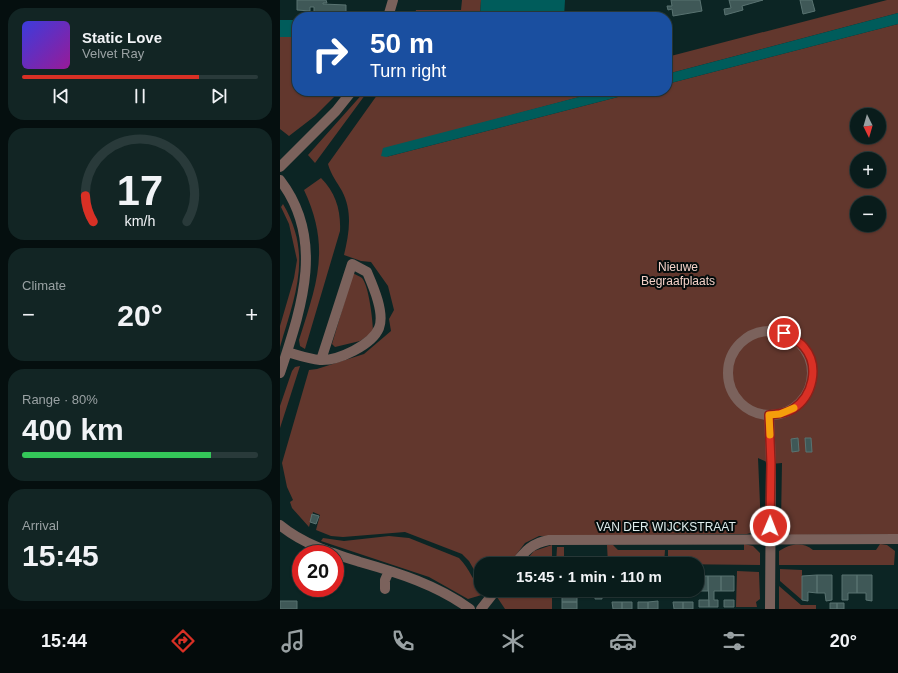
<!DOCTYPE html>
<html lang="en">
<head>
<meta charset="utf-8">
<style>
	:root { --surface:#091c1b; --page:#122524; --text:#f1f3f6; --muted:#99a1a3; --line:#293a3a; --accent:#d93025 }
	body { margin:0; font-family:Helvetica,sans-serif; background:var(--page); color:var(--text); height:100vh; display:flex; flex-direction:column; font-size:15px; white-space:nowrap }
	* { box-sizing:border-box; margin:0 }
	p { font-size:13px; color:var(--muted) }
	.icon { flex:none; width:22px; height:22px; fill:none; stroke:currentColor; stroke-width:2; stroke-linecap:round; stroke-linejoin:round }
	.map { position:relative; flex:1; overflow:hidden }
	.panel { display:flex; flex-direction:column; gap:8px; padding:8px; background:#050f0f; width:280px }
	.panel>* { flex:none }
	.guide { position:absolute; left:12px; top:12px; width:380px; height:84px; border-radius:16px; box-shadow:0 1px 3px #0004,0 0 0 1px var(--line); background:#1a4fa0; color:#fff; overflow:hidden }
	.needle { width:26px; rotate:175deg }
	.tools { position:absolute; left:570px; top:108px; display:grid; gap:8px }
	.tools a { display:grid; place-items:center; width:36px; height:36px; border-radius:50%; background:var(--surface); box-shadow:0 1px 3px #0004,0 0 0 1px var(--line); font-size:20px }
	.speed { position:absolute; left:12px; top:545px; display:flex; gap:8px; font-size:20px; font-weight:700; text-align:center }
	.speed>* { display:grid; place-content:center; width:52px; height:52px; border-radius:50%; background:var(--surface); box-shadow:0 1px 3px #0004,0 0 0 1px var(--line); line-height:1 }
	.speed .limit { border:6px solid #d22; background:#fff; color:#111 }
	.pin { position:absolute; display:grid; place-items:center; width:34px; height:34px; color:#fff; margin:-17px; border:2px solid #fff; border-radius:50%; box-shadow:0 1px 4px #0007 }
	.me { position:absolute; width:44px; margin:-22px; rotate:1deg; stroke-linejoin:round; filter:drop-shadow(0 0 3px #0008) }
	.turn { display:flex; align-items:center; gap:14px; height:84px; padding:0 12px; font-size:18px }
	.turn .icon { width:52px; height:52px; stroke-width:2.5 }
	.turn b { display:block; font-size:28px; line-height:34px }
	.big { font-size:30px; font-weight:800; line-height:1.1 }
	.panel .card { flex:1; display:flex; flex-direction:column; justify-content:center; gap:6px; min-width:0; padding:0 14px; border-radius:16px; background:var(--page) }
	.panel .dial { align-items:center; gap:0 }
	.dial svg { height:104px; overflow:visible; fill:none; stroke:var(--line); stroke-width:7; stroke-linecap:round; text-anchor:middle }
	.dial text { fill:var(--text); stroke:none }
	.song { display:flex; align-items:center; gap:12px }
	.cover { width:48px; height:48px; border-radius:6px; background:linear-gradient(135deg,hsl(240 70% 55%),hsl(300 70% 35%)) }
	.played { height:4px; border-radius:2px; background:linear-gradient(90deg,var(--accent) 75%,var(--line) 75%) }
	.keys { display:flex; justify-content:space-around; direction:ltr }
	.heat { display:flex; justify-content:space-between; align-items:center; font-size:22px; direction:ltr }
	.charge { height:6px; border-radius:3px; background:linear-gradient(90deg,#34c759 80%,var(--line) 0) }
	.trip { position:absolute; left:194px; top:557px; width:230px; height:40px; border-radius:16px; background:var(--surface); box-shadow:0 1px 3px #0004,0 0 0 1px var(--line); font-weight:800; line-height:40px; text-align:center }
	.tabs { display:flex; height:64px; justify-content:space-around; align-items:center; background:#040b0b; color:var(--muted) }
	.tabs .icon { width:28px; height:28px }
	.tabs .active { color:var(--accent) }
	.tabs b { font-size:18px; color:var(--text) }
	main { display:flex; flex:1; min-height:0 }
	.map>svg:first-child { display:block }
</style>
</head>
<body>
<main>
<section class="panel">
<div class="card">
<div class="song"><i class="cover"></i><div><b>Static Love</b><p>Velvet Ray</p></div></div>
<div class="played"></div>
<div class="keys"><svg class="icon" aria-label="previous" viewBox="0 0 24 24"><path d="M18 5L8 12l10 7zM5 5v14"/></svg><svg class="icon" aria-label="pause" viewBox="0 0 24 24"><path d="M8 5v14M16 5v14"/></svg><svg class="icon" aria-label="next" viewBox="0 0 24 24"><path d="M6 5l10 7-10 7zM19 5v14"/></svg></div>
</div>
<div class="card dial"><svg viewBox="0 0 100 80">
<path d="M14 69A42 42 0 1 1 86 69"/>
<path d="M14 69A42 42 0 0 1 8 49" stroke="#d93025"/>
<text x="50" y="56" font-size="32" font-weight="700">17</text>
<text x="50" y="72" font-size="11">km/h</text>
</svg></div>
<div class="card"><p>Climate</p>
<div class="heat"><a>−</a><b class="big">20°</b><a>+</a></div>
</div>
<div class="card"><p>Range · 80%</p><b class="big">400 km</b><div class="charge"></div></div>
<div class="card"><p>Arrival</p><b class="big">15:45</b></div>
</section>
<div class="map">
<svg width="618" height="609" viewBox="0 0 618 609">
	<rect width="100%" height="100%" fill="#0c2524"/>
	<path fill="#62372d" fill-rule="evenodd" d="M 182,0 L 201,0 L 200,17 L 134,17 L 136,10 L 181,10 Z
		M 607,0 L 618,0 L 618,13 L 387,74 L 387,57 Z
		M 618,24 L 618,534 L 511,535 L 503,530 L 501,523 L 502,463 L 491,464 L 478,458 L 481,527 L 478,531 L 467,534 L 259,536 L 245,543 L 229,564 L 201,564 L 201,582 L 189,561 L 182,554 L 125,532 L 63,537 L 51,536 L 36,530 L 40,515 L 33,512 L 29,527 L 12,508 L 10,502 L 13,500 L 7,487 L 2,463 L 29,370 L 37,369 L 84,354 L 111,331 L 109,319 L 114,310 L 108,286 L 91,262 L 81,261 L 64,255 C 69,234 73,212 62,191 C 57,182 51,175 48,164 L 100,91 L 322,91 L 172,131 L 106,157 L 361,91 L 387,91 L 387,84 ZM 577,115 L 599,115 L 599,137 L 577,137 ZM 577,159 L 599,159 L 599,181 L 577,181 ZM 577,203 L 599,203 L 599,225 L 577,225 Z
		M 0,37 L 17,37 L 17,91 L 60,91 L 35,116 L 9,136 L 0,129 Z
		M 85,91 L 88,91 L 35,163 L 28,155 Z
		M 41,178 C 56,193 61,211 60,231 L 25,349 L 20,346 L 19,340 C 37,283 51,248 24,190 Z
		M 3,204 C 33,255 15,295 0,347 L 0,326 L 14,278 L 17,260 L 9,224 L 1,207 Z
		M 73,273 C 75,275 80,276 82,278 C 89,286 93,321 93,332 L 80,341 L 55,347 L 52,344 Z
		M 20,366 L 0,428 L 0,406 L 12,371 L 15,367 Z
		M 109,536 L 129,538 L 179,558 C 190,569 194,584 205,594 L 188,599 L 149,577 L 41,541 L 43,538 L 64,541 Z
		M 464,544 L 473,546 L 480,553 L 480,565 L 388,564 L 388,550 L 464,550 Z
		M 600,544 L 607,545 L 615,551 L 614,565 L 499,565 L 499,551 C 509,544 523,541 533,550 L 596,550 Z
		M 272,545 L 272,564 L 243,564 L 254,551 Z
		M 327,545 L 333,545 L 338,550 L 385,550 L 384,564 L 328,564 Z
		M 277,547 L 284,547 L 284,558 L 324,558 L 324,564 L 276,564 Z
		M 500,569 L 522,570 L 522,600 L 500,581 Z
		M 457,571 L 479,572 L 480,599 L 476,602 L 477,607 L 456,607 Z
		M 499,586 L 521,605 L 536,605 L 536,609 L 499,609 Z
		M 223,590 L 272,590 L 272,609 L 225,609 L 217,597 Z"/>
	<path fill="#005c5b" d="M 201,0 L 285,0 L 284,17 L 200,17 Z
		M 618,13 L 618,24 L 387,84 L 387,74 Z
		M 0,20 L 17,20 L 17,37 L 0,37 Z
		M 322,91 L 361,91 L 106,157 L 101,156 L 103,148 Z"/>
	<path fill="#3f5857" stroke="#597371" d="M 17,0 L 46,0 L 47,3 L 43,3 L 43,4 L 66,5 L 66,15 L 34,14 L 34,7 L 30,7 L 30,11 L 17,10 Z
		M 391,0 L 420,0 L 422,11 L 393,16 L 392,9 L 388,10 L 387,6 L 392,6 Z
		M 449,0 L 483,0 L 462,6 L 463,10 L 445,15 L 444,9 L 451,8 Z
		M 520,0 L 532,0 L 535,11 L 523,14 Z
		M 518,438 L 519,451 L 512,452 L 511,439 Z
		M 525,438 L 531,438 L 532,452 L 526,452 Z
		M 32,514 L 39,516 L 36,524 L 30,522 Z
		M 537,575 L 537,593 L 528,592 L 528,601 L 522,600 L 522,576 Z
		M 537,575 L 552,575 L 552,600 L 546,601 L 545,593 L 537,593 Z
		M 562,575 L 577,575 L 577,593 L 568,593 L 568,600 L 562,600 Z
		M 577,575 L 592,575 L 592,601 L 586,600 L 586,593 L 577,593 Z
		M 417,576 L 428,576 L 428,591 L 415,591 L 417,590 Z
		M 428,576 L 441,576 L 441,591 L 434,591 L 434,600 L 438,600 L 438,607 L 429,607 Z
		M 441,576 L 454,576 L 454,591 L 441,591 Z
		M 282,590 L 297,590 L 297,602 L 282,602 Z
		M 315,590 L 322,590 L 322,599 L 315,599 Z
		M 419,600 L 429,600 L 429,607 L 419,607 Z
		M 444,600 L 454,600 L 454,607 L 444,607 Z
		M 0,601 L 17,601 L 17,609 L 0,609 Z
		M 378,601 L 378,609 L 368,609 L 368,602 Z
		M 282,602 L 297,602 L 297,609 L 282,609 Z
		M 332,602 L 342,602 L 342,609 L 333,609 Z
		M 342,602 L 352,602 L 352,609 L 342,609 Z
		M 358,602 L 368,602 L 368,609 L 358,609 Z
		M 393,602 L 403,602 L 403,609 L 394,609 Z
		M 403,602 L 413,602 L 413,609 L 403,609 Z
		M 550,603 L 557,603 L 557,609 L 550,609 Z
		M 557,603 L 564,603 L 564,609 L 557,609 Z"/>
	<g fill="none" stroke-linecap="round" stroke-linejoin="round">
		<path stroke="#7b625c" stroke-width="10" d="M 108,17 L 113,0
			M 0,167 L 56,111 L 72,91
			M 0,180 C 46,240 21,309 0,373
			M448 373a42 42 0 1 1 84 0a42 42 0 1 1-84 0Z
			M 7,352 C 18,355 28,359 40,360 C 58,361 92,345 99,328 C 105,313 93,286 87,272 L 72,264 L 41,360
			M 489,415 L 491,464 L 490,609
			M 0,525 C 23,544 52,553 80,562 C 119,573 157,585 190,609
			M 235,564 C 245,551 252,543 269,540 L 618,539
			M 105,589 L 105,580 L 109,571
			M 201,609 L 216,590"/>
	</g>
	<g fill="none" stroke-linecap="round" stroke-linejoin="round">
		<defs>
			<path id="route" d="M 490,526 L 491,464 L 489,415 C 497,414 505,414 513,409 C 533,396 540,366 524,347 C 518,340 511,337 504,333"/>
		</defs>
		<use href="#route" stroke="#8d1f18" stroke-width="10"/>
		<use href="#route" stroke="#d93025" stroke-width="7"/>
		<path stroke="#f59e0b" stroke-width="7" d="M 490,435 L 489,415 L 500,414 L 514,408"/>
	</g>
	<g text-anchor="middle" stroke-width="4" stroke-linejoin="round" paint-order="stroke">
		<g font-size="12" fill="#f4d1c8" stroke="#040c0c">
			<text x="398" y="271">Nieuwe<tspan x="398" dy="14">Begraafplaats</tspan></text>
		</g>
		<g font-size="12" fill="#dfeded" stroke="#040c0c">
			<text x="386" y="531">VAN DER WIJCKSTRAAT</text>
		</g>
	</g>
</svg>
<div class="tools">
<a><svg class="needle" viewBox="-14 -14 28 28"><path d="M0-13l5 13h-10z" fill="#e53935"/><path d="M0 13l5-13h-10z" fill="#99a1a3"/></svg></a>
<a>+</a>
<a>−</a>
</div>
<div class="speed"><div class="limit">20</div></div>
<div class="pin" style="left:504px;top:333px;background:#d93025"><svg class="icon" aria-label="arrive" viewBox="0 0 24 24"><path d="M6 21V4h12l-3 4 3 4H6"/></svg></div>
<svg class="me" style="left:490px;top:526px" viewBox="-20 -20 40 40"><circle r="17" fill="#d93025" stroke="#fff" stroke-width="3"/><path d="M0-11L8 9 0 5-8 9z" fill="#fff"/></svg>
<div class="trip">15:45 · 1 min · 110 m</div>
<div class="guide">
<div class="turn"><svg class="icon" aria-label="right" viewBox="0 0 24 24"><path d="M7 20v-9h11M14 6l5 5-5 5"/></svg><div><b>50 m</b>Turn right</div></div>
</div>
</div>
</main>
<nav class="tabs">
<b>15:44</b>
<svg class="icon active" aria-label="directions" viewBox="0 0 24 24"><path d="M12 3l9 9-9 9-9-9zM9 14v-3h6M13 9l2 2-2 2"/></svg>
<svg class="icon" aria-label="music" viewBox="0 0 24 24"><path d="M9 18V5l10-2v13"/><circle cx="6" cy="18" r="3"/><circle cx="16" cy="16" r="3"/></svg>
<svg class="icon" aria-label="phone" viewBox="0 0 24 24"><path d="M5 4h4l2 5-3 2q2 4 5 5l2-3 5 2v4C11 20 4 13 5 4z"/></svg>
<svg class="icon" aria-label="climate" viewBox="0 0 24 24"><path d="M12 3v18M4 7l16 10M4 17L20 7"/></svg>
<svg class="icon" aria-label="car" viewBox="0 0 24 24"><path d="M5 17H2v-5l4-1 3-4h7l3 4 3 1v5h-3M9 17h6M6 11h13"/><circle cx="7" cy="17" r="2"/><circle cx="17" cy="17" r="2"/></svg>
<svg class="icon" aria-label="filters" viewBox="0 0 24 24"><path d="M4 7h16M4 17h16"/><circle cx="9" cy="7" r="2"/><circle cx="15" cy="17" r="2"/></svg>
<b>20°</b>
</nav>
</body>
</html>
